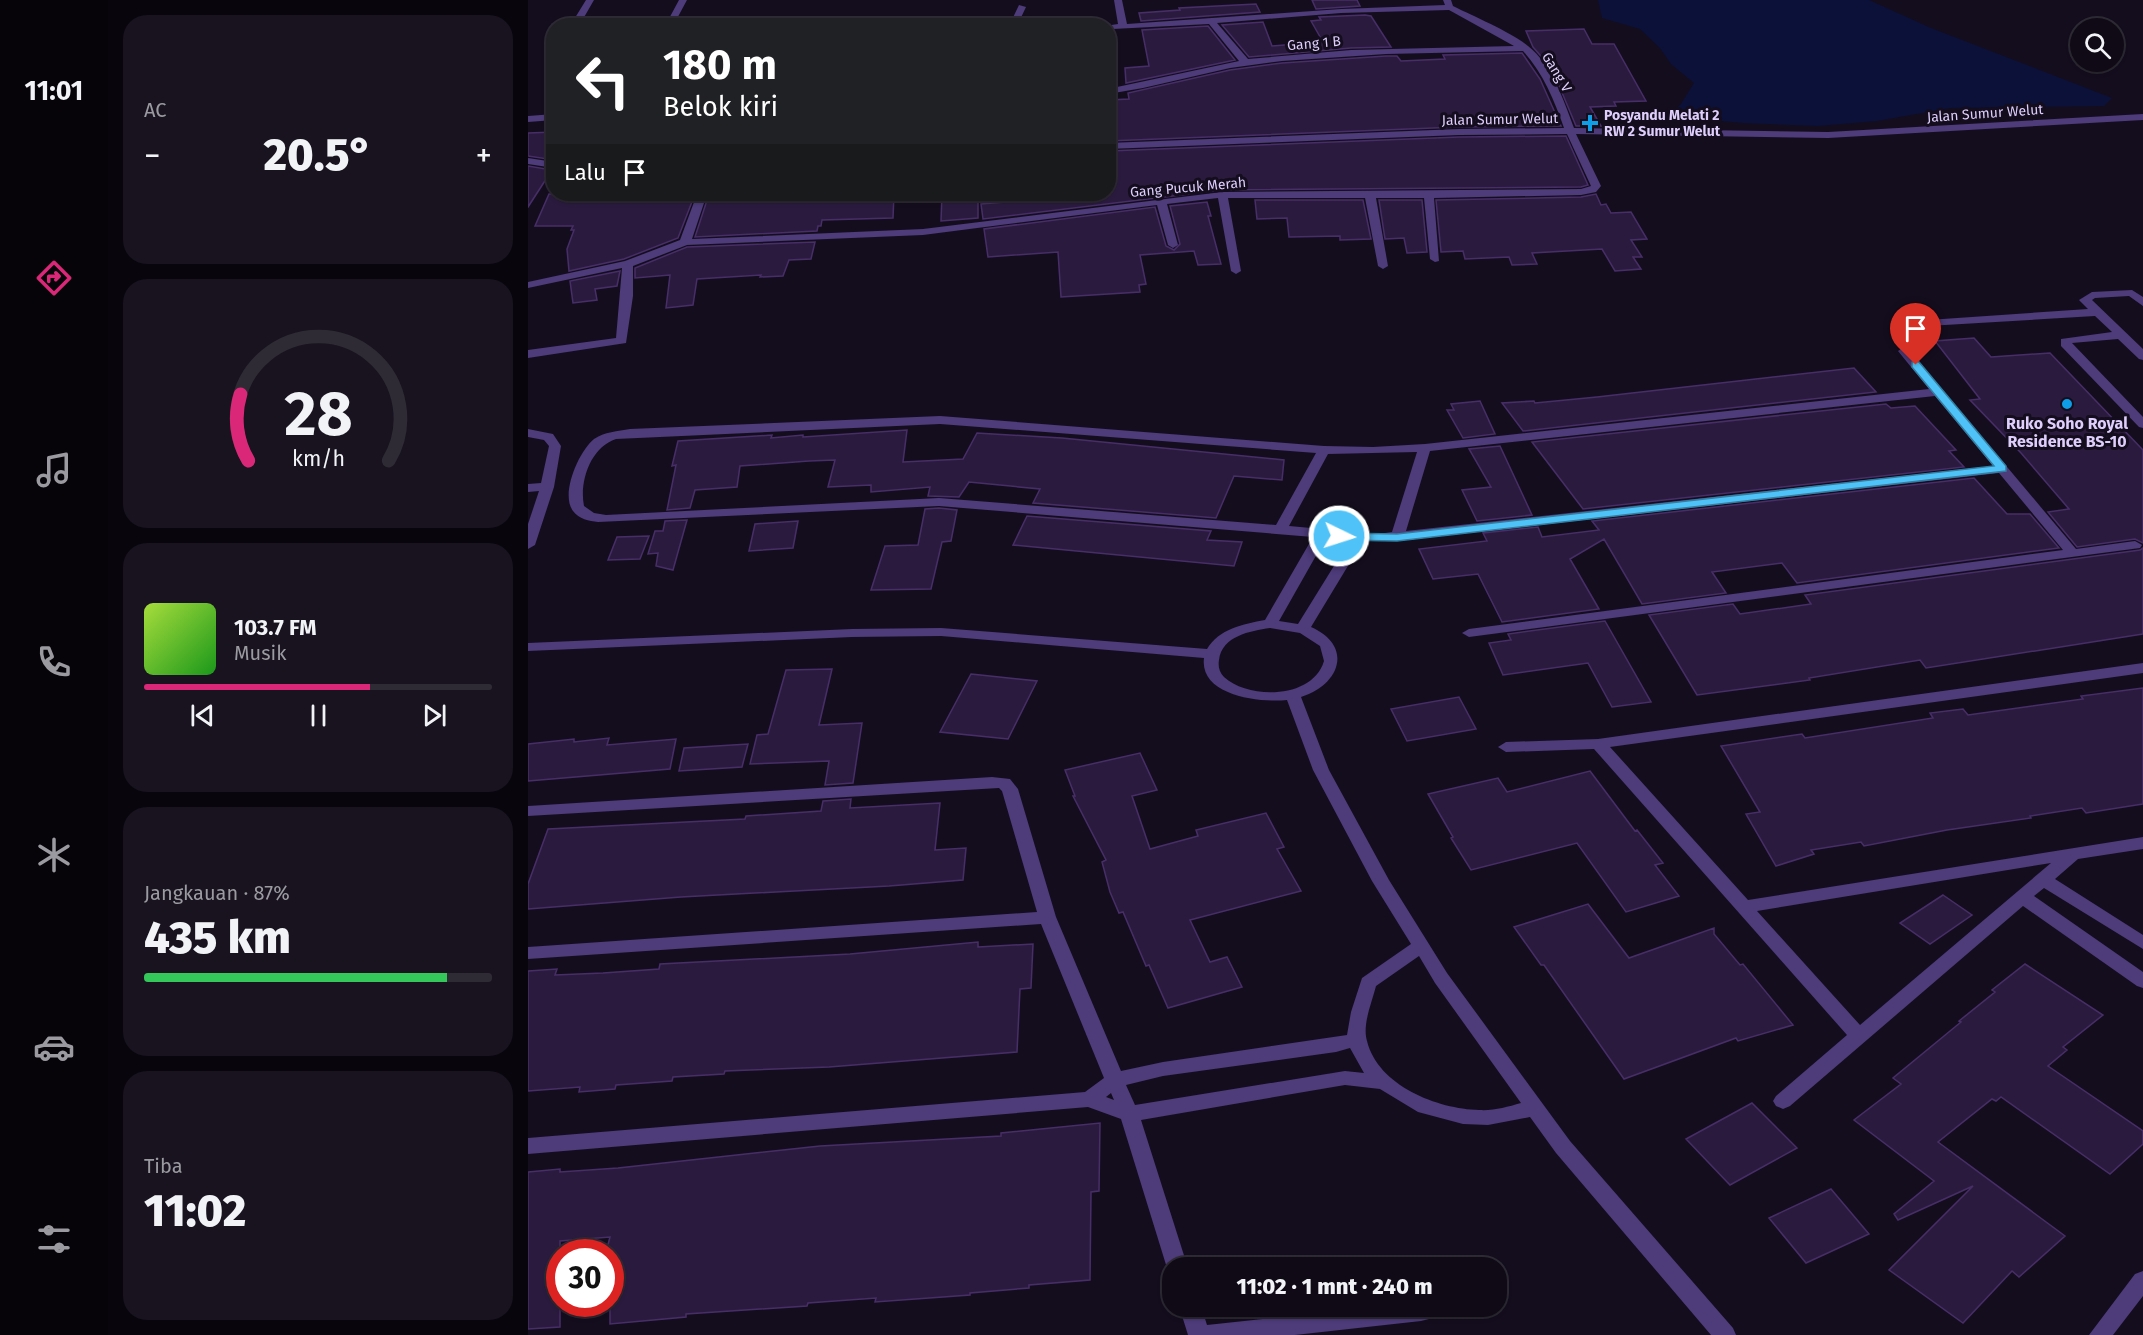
<!DOCTYPE html>
<html lang="id">
<head>
<meta charset="utf-8">
<style>
	:root { --surface:#0f0a16; --page:#18131f; --text:#f1f3f6; --muted:#9b9aa1; --line:#2f2b35; --accent:#db2777 }
	body { margin:0; font-family:"Fira Sans",sans-serif; background:var(--page); color:var(--text); height:100vh; display:flex; flex-direction:column; font-size:22px; white-space:nowrap }
	* { box-sizing:border-box; margin:0 }
	p { font-size:20px; color:var(--muted) }
	.icon { flex:none; width:33px; height:33px; fill:none; stroke:currentColor; stroke-width:2; stroke-linecap:round; stroke-linejoin:round }
	.map { position:relative; flex:1; overflow:hidden }
	.drawer { display:flex; flex-direction:column; gap:15px; padding:15px; background:#08060c; width:420px }
	.drawer>* { flex:none }
	.guide { position:absolute; left:18px; top:18px; width:570px; height:183px; border-radius:24px; box-shadow:0 2px 4px #0004,0 0 0 2px var(--line); background:#202124; color:#fff; overflow:hidden }
	.tools { position:absolute; left:1542px; top:18px; display:grid; gap:12px }
	.tools a { display:grid; place-items:center; width:54px; height:54px; border-radius:50%; background:var(--surface); box-shadow:0 2px 4px #0004,0 0 0 2px var(--line); font-size:30px }
	.speed { position:absolute; left:18px; top:1239px; display:flex; gap:12px; font-size:30px; font-weight:700; text-align:center }
	.speed>* { display:grid; place-content:center; width:78px; height:78px; border-radius:50%; background:var(--surface); box-shadow:0 2px 4px #0004,0 0 0 2px var(--line); line-height:1 }
	.speed .limit { border:9px solid #d22; background:#fff; color:#111 }
	.pin { position:absolute; display:grid; place-items:center; width:51px; height:51px; color:#fff; margin:-62px -26px; border-radius:50% 50% 50% 0; rotate:-45deg; box-shadow:0 0 6px #0007 }
	.pin .icon { rotate:45deg }
	.me { position:absolute; width:66px; margin:-33px; rotate:94deg; stroke-linejoin:round; filter:drop-shadow(0 0 4px #0008) }
	.turn { display:flex; align-items:center; gap:21px; height:126px; padding:0 18px; font-size:27px }
	.turn .icon { width:78px; height:78px; stroke-width:2.5 }
	.turn b { display:block; font-size:42px; line-height:51px }
	.then { display:flex; align-items:center; height:57px; padding:0 18px; background:#0003; gap:12px; font-size:22px }
	.big { font-size:45px; font-weight:800; line-height:1.1 }
	.drawer .card { flex:1; display:flex; flex-direction:column; justify-content:center; gap:9px; min-width:0; padding:0 21px; border-radius:24px; background:var(--page) }
	.drawer .dial { align-items:center; gap:0 }
	.dial svg { height:156px; overflow:visible; fill:none; stroke:var(--line); stroke-width:7; stroke-linecap:round; text-anchor:middle }
	.dial text { fill:var(--text); stroke:none }
	.song { display:flex; align-items:center; gap:18px }
	.cover { width:72px; height:72px; border-radius:9px; background:linear-gradient(135deg,hsl(80 70% 55%),hsl(120 70% 35%)) }
	.played { height:6px; border-radius:3px; background:linear-gradient(90deg,var(--accent) 65%,var(--line) 65%) }
	.keys { display:flex; justify-content:space-around; direction:ltr }
	.heat { display:flex; justify-content:space-between; align-items:center; font-size:33px; direction:ltr }
	.charge { height:9px; border-radius:4px; background:linear-gradient(90deg,#34c759 87%,var(--line) 0) }
	.trip { position:absolute; left:634px; top:1257px; width:345px; height:60px; border-radius:24px; background:var(--surface); box-shadow:0 2px 4px #0004,0 0 0 2px var(--line); font-weight:800; line-height:60px; text-align:center }
	main { display:flex; flex:1; min-height:0 }
	.tab-bar { display:flex; flex-direction:column; width:108px; justify-content:space-around; align-items:center; background:#060409; color:var(--muted) }
	.tab-bar .icon { width:42px; height:42px }
	.tab-bar .current { color:var(--accent) }
	.tab-bar b { font-size:27px; color:var(--text) }
	.map>svg:first-child { display:block }
</style>
</head>
<body>
<main>
<nav class="tab-bar">
<b>11:01</b>
<svg class="icon current" aria-label="directions" viewBox="0 0 24 24"><path d="M12 3l9 9-9 9-9-9zM9 14v-3h6M13 9l2 2-2 2"/></svg>
<svg class="icon" aria-label="music" viewBox="0 0 24 24"><path d="M9 18V5l10-2v13"/><circle cx="6" cy="18" r="3"/><circle cx="16" cy="16" r="3"/></svg>
<svg class="icon" aria-label="phone" viewBox="0 0 24 24"><path d="M5 4h4l2 5-3 2q2 4 5 5l2-3 5 2v4C11 20 4 13 5 4z"/></svg>
<svg class="icon" aria-label="climate" viewBox="0 0 24 24"><path d="M12 3v18M4 7l16 10M4 17L20 7"/></svg>
<svg class="icon" aria-label="car" viewBox="0 0 24 24"><path d="M5 17H2v-5l4-1 3-4h7l3 4 3 1v5h-3M9 17h6M6 11h13"/><circle cx="7" cy="17" r="2"/><circle cx="17" cy="17" r="2"/></svg>
<svg class="icon" aria-label="filters" viewBox="0 0 24 24"><path d="M4 7h16M4 17h16"/><circle cx="9" cy="7" r="2"/><circle cx="15" cy="17" r="2"/></svg>
</nav>
<section class="drawer">
<div class="card"><p>AC</p>
<div class="heat"><a>−</a><b class="big">20.5°</b><a>+</a></div>
</div>
<div class="card dial"><svg viewBox="0 0 100 80">
<path d="M14 69A42 42 0 1 1 86 69"/>
<path d="M14 69A42 42 0 0 1 10 35" stroke="#db2777"/>
<text x="50" y="56" font-size="32" font-weight="700">28</text>
<text x="50" y="72" font-size="11">km/h</text>
</svg></div>
<div class="card">
<div class="song"><i class="cover"></i><div><b>103.7 FM</b><p>Musik</p></div></div>
<div class="played"></div>
<div class="keys"><svg class="icon" aria-label="previous" viewBox="0 0 24 24"><path d="M18 5L8 12l10 7zM5 5v14"/></svg><svg class="icon" aria-label="pause" viewBox="0 0 24 24"><path d="M8 5v14M16 5v14"/></svg><svg class="icon" aria-label="next" viewBox="0 0 24 24"><path d="M6 5l10 7-10 7zM19 5v14"/></svg></div>
</div>
<div class="card"><p>Jangkauan · 87%</p><b class="big">435 km</b><div class="charge"></div></div>
<div class="card"><p>Tiba</p><b class="big">11:02</b></div>
</section>
<div class="map">
<svg width="1615" height="1335" viewBox="0 0 1615 1335">
	<rect width="100%" height="100%" fill="#140d1e"/>
	<path fill="#0c1139" d="M 1070,0 L 1341,0 L 1403,28 L 1584,98 L 1576,106 L 1422,108 L 1349,121 L 1290,126 L 1215,123 L 1139,116 L 1153,104 L 1166,83 L 1143,64 L 1132,48 L 1112,29 L 1074,18 Z"/>
	<path fill="#2a1b3e" stroke="#482e68" stroke-width="1.5" d="M 784,0 L 829,0 L 832,6 L 788,9 Z
		M 728,4 L 732,12 L 613,21 L 611,13 L 652,10 L 651,8 Z
		M 837,15 L 843,16 L 863,47 L 823,48 L 721,57 L 694,25 L 735,22 L 744,46 L 795,42 L 783,21 L 793,20 L 791,17 Z
		M 680,26 L 707,60 L 598,83 L 597,68 L 621,66 L 614,30 Z
		M 1056,29 L 1064,44 L 1086,44 L 1118,101 L 1086,102 L 1088,106 L 1062,107 L 1073,126 L 1048,126 L 1030,83 L 1018,62 L 1005,47 L 998,31 Z
		M 994,53 L 1012,79 L 1033,126 L 931,127 L 580,141 L 580,100 L 601,99 L 600,93 L 702,70 L 754,63 L 858,56 L 869,56 L 873,61 L 917,59 L 915,55 Z
		M 26,132 L 26,160 L 0,156 L 0,133 Z
		M 1038,136 L 1060,185 L 1053,187 L 694,190 L 455,219 L 453,204 L 528,198 L 527,194 L 580,194 L 580,151 L 931,137 Z
		M 0,166 L 24,170 L 0,207 Z
		M 21,194 L 167,194 L 150,238 L 96,259 L 41,271 L 39,249 L 46,230 L 43,230 L 45,226 L 7,226 Z
		M 181,194 L 366,194 L 365,218 L 294,220 L 293,226 L 290,226 L 289,231 L 167,237 Z
		M 414,194 L 450,194 L 450,218 L 413,221 Z
		M 1068,194 L 1073,205 L 1078,204 L 1083,213 L 1103,212 L 1119,239 L 1103,240 L 1114,257 L 1105,257 L 1113,269 L 1087,271 L 1074,249 L 1004,253 L 1009,264 L 984,265 L 981,257 L 937,259 L 935,251 L 913,252 L 908,200 L 1053,197 Z
		M 727,200 L 835,200 L 843,239 L 812,240 L 812,236 L 761,237 L 759,218 L 729,219 Z
		M 851,200 L 894,200 L 899,252 L 879,253 L 876,238 L 857,239 Z
		M 679,202 L 683,216 L 680,216 L 693,264 L 670,265 L 666,251 L 612,255 L 618,284 L 611,285 L 612,292 L 533,297 L 530,252 L 460,257 L 456,229 L 627,207 L 638,246 L 646,250 L 652,244 L 642,206 Z
		M 287,242 L 283,259 L 261,260 L 255,276 L 232,277 L 233,275 L 169,279 L 165,305 L 138,308 L 142,275 L 107,278 L 107,268 L 159,247 Z
		M 92,271 L 89,286 L 67,289 L 69,300 L 45,303 L 42,281 Z
		M 1446,338 L 1463,357 L 1522,353 L 1615,450 L 1615,543 L 1607,539 L 1549,547 L 1520,512 L 1541,509 L 1493,453 L 1442,400 L 1452,399 L 1407,341 Z
		M 1326,368 L 1348,392 L 995,431 L 974,403 L 1006,401 L 1007,403 L 1069,397 Z
		M 952,401 L 967,434 L 935,438 L 919,410 L 926,410 L 923,404 Z
		M 1358,404 L 1363,408 L 1387,406 L 1428,450 L 1421,451 L 1436,467 L 1055,509 L 1004,442 Z
		M 379,430 L 375,462 L 435,459 L 449,433 L 534,438 L 756,460 L 754,480 L 706,476 L 688,518 L 505,503 L 512,489 L 441,482 L 431,497 L 400,496 L 402,487 L 343,492 L 343,485 L 300,487 L 307,460 L 281,461 L 212,466 L 209,487 L 167,490 L 162,508 L 139,510 L 148,465 L 144,466 L 150,441 L 244,435 L 243,438 L 275,435 L 275,437 Z
		M 972,446 L 1004,515 L 949,521 L 934,490 L 963,487 L 941,449 Z
		M 1446,478 L 1479,514 L 1502,514 L 1531,548 L 1269,583 L 1254,563 L 1184,572 L 1198,593 L 1114,604 L 1076,539 L 1042,559 L 1071,609 L 974,622 L 950,574 L 905,579 L 891,549 L 959,541 L 955,533 L 1010,527 L 1014,537 L 1071,530 L 1064,521 Z
		M 411,508 L 429,510 L 423,541 L 414,542 L 403,589 L 343,590 L 357,546 L 390,545 L 397,509 Z
		M 499,516 L 683,531 L 679,540 L 714,542 L 706,566 L 485,545 Z
		M 159,520 L 145,570 L 128,566 L 130,553 L 120,554 L 127,531 L 135,531 L 137,521 Z
		M 270,521 L 265,548 L 221,551 L 227,524 Z
		M 121,536 L 112,559 L 80,560 L 89,537 Z
		M 1615,548 L 1615,634 L 1398,668 L 1392,660 L 1281,678 L 1282,680 L 1169,695 L 1121,615 L 1205,604 L 1212,614 L 1283,604 L 1277,595 L 1612,550 Z
		M 1077,621 L 1123,702 L 1084,707 L 1060,663 L 975,675 L 961,643 L 983,640 L 980,634 Z
		M 304,669 L 291,725 L 334,723 L 325,783 L 297,785 L 301,761 L 222,764 L 229,735 L 240,734 L 258,670 Z
		M 443,674 L 509,681 L 480,739 L 412,732 Z
		M 1615,688 L 1615,804 L 1558,813 L 1554,808 L 1502,816 L 1503,818 L 1419,830 L 1336,846 L 1333,842 L 1283,850 L 1286,854 L 1248,866 L 1218,814 L 1232,812 L 1193,746 L 1274,734 L 1277,738 L 1405,718 L 1402,713 L 1435,709 L 1440,715 L 1555,699 L 1553,696 Z
		M 931,697 L 948,729 L 879,741 L 863,709 Z
		M 81,738 L 79,745 L 148,739 L 142,769 L 0,781 L 0,744 L 46,739 L 46,742 Z
		M 220,744 L 214,767 L 151,771 L 156,748 Z
		M 612,753 L 629,790 L 604,796 L 622,849 L 670,836 L 668,830 L 738,813 L 756,847 L 749,849 L 773,891 L 662,920 L 682,962 L 699,957 L 714,987 L 640,1008 L 621,965 L 618,966 L 595,912 L 591,913 L 582,892 L 574,862 L 578,860 L 545,796 L 547,796 L 537,770 Z
		M 1062,771 L 1107,831 L 1109,830 L 1135,863 L 1127,865 L 1151,896 L 1098,912 L 1049,843 L 943,870 L 923,838 L 925,837 L 900,794 L 970,778 L 979,792 Z
		M 323,799 L 322,808 L 412,803 L 407,850 L 438,848 L 435,880 L 361,886 L 153,897 L 0,909 L 0,884 L 20,829 L 217,819 L 218,816 L 293,811 L 295,801 Z
		M 1415,895 L 1444,915 L 1402,944 L 1372,923 Z
		M 1060,904 L 1101,958 L 1186,928 L 1186,934 L 1212,965 L 1215,964 L 1265,1025 L 1210,1041 L 1208,1038 L 1096,1079 L 1016,965 L 1013,965 L 986,927 Z
		M 450,942 L 450,947 L 505,944 L 503,988 L 492,989 L 489,1052 L 301,1067 L 197,1071 L 196,1074 L 145,1077 L 144,1081 L 88,1085 L 87,1089 L 51,1092 L 52,1087 L 0,1091 L 0,971 L 29,969 L 27,975 L 75,973 L 131,969 L 132,964 L 322,954 Z
		M 1497,964 L 1575,1015 L 1535,1047 L 1539,1050 L 1520,1066 L 1615,1131 L 1615,1144 L 1582,1174 L 1473,1097 L 1468,1101 L 1464,1099 L 1410,1142 L 1537,1236 L 1491,1277 L 1484,1271 L 1435,1323 L 1361,1270 L 1445,1186 L 1370,1220 L 1366,1214 L 1406,1181 L 1326,1120 L 1373,1084 L 1365,1078 L 1433,1022 L 1431,1021 L 1467,992 L 1464,990 Z
		M 1224,1103 L 1269,1148 L 1202,1185 L 1158,1139 Z
		M 572,1123 L 571,1191 L 563,1192 L 562,1280 L 501,1285 L 501,1288 L 442,1293 L 442,1295 L 347,1302 L 348,1298 L 280,1303 L 279,1306 L 158,1314 L 158,1317 L 82,1324 L 82,1252 L 78,1252 L 82,1237 L 32,1241 L 32,1327 L 0,1329 L 0,1172 L 32,1169 L 32,1172 L 90,1168 L 292,1146 L 473,1136 L 473,1133 Z
		M 1303,1189 L 1341,1234 L 1278,1263 L 1241,1218 Z"/>
	<g fill="none" stroke-linecap="round" stroke-linejoin="round">
		<path fill="#4d3b7a" fill-rule="evenodd" d="M 58,0 L 66,0 L 51,26 L 42,26 Z
			M 151,0 L 159,0 L 145,26 L 137,26 Z
			M 586,0 L 594,0 L 599,24 L 813,9 L 917,5 L 915,0 L 923,0 L 925,6 C 947,17 983,32 1000,46 C 1024,65 1036,101 1046,128 L 1300,132 L 1615,114 L 1615,120 L 1300,138 L 1048,134 L 1073,186 L 1068,192 L 1053,195 L 906,198 L 911,261 L 907,262 L 902,259 L 896,198 L 848,198 L 860,266 L 855,269 L 850,266 L 837,198 L 700,198 L 713,271 L 708,274 L 703,271 L 690,198 L 639,204 L 650,245 L 645,248 L 640,245 L 629,205 L 395,235 L 159,245 L 105,266 L 105,296 L 98,343 L 0,358 L 0,350 L 88,338 L 94,268 L 0,288 L 0,282 L 97,261 L 152,240 L 169,194 L 179,194 L 164,239 L 395,229 L 694,192 L 1053,189 L 1063,186 L 1039,134 L 931,135 L 580,149 L 580,143 L 931,129 L 1036,128 C 1026,100 1015,73 995,51 L 858,54 L 754,61 L 702,68 L 615,88 L 580,94 L 580,26 L 577,26 L 590,24 ZM 921,10 L 986,46 L 823,50 L 720,59 L 689,23 L 813,13 ZM 681,24 L 711,61 L 589,87 L 585,29 Z
			M 491,5 L 498,7 L 489,26 L 481,26 Z
			M 26,114 L 26,120 L 0,122 L 0,116 Z
			M 0,158 L 26,162 L 26,168 L 0,164 Z
			M 1604,290 L 1615,297 L 1615,306 L 1601,296 L 1567,298 L 1564,300 L 1615,349 L 1615,360 L 1611,359 L 1590,339 L 1544,343 L 1615,417 L 1615,428 L 1611,427 L 1533,346 L 1533,339 L 1584,332 L 1567,316 L 1400,326 L 1394,323 L 1400,320 L 1560,309 L 1551,300 L 1564,292 Z
			M 1376,347 L 1380,349 L 1548,549 L 1607,541 L 1614,545 L 1612,548 L 941,637 L 934,633 L 941,629 L 1535,550 L 1471,473 L 869,541 L 835,541 L 783,627 C 826,646 812,685 773,697 L 801,770 L 861,880 L 919,973 L 1042,1141 L 1205,1328 L 1208,1335 L 1183,1335 L 1028,1153 L 1002,1117 L 960,1125 L 935,1124 L 890,1112 L 852,1089 L 817,1085 L 613,1120 L 660,1268 L 645,1268 L 645,1275 L 639,1268 L 593,1119 L 560,1107 L 0,1154 L 0,1138 L 557,1092 L 576,1078 L 513,924 L 0,959 L 0,947 L 509,912 L 474,791 L 471,788 L 0,816 L 0,806 L 464,777 L 482,779 L 490,789 L 528,917 L 593,1071 L 635,1062 L 819,1035 L 823,1012 L 834,978 L 883,944 L 844,881 L 785,770 L 759,700 C 733,703 671,696 676,658 L 413,636 L 324,637 L 0,651 L 0,643 L 324,629 L 413,628 L 679,649 C 691,629 715,624 737,620 L 785,537 L 411,506 L 70,522 C 61,521 51,519 45,511 C 32,494 51,451 66,439 C 76,432 90,431 102,429 L 412,416 L 796,446 L 845,447 L 897,444 L 1401,389 L 1370,351 ZM 1407,396 L 1465,466 L 878,531 L 902,451 ZM 412,424 L 788,453 L 748,525 L 411,498 L 78,515 L 66,513 L 56,506 C 51,481 63,447 88,439 ZM 889,452 L 864,532 L 850,534 L 761,526 L 800,454 ZM 798,538 L 822,540 L 770,624 L 751,621 ZM 742,628 L 772,633 L 792,646 L 796,661 C 785,699 721,700 696,677 C 691,672 690,666 691,660 C 694,636 722,631 742,628 ZM 891,956 L 907,983 L 993,1103 C 979,1107 965,1111 951,1110 C 910,1109 850,1086 839,1041 C 834,1025 844,1002 848,986 ZM 822,1048 L 836,1073 L 817,1071 L 607,1105 L 598,1085 L 635,1076 L 808,1052 ZM 583,1093 L 586,1100 L 578,1097 Z
			M 0,429 L 25,434 L 33,446 L 26,487 L 7,545 L 0,549 L 0,524 L 11,491 L 0,492 L 0,484 L 13,483 L 21,446 L 16,440 L 0,437 Z
			M 1615,663 L 1615,673 L 1082,747 L 1220,900 L 1615,837 L 1615,849 L 1550,859 L 1527,879 L 1615,935 L 1615,949 L 1516,888 L 1506,896 L 1615,972 L 1615,988 L 1609,986 L 1495,906 L 1262,1106 L 1255,1109 L 1248,1106 L 1245,1101 L 1248,1096 L 1319,1035 L 1066,749 L 978,752 L 970,747 L 978,742 L 1070,739 ZM 1523,863 L 1332,1025 L 1229,911 Z
			M 1615,1271 L 1615,1296 L 1585,1335 L 1561,1335 L 1607,1274 Z
			M 651,1306 L 673,1306 L 679,1325 L 857,1306 L 901,1306 L 904,1312 L 901,1319 L 893,1321 L 767,1335 L 660,1335 Z"/>
	</g>
	<path fill="#4fc3f7" stroke="#337fa1" stroke-width="1.5" d="M 1388,361 L 1391,362 L 1478,466 L 1478,471 L 869,541 L 811,540 L 805,536 L 811,533 L 869,534 L 1466,466 L 1384,367 L 1384,362 Z"/>
	<g fill="#0e9ee7" stroke="#140d1e" stroke-width="2">
		<path d="M1059 114h6v6h6v6h-6v6h-6v-6h-6v-6h6z"/>
		<circle cx="1539" cy="404" r="6"/>
	</g>
	<g text-anchor="middle" stroke-width="6" stroke-linejoin="round" paint-order="stroke">
		<g font-size="14" fill="#decefc" stroke="#140d1e">
			<text transform="translate(786 43) rotate(-5)" y="5">Gang 1 B</text>
			<text transform="translate(1029 72) rotate(59)" y="5">Gang V</text>
			<text transform="translate(1457 113) rotate(-4)" y="5">Jalan Sumur Welut</text>
			<text transform="translate(972 119) rotate(-1)" y="5">Jalan Sumur Welut</text>
			<text transform="translate(660 187) rotate(-5)" y="5">Gang Pucuk Merah</text>
		</g>
		<g font-size="14" font-weight="bold" fill="#decefc" stroke="#140d1e" text-anchor="start">
			<text x="1076" y="120">Posyandu Melati 2<tspan x="1076" dy="16">RW 2 Sumur Welut</tspan></text>
		</g>
		<g font-size="16" font-weight="bold" fill="#decefc" stroke="#140d1e">
			<text x="1539" y="429">Ruko Soho Royal<tspan x="1539" dy="18">Residence BS-10</tspan></text>
		</g>
	</g>
</svg>
<div class="tools">
<a><svg class="icon" aria-label="search" viewBox="0 0 24 24"><circle cx="10" cy="10" r="6"/><path d="M15 15l6 6"/></svg></a>
</div>
<div class="speed"><div class="limit">30</div></div>
<div class="pin" style="left:1388px;top:365px;background:#d93025"><svg class="icon" aria-label="arrive" viewBox="0 0 24 24"><path d="M6 21V4h12l-3 4 3 4H6"/></svg></div>
<svg class="me" style="left:811px;top:536px" viewBox="-20 -20 40 40"><circle r="17" fill="#4fc3f7" stroke="#fff" stroke-width="3"/><path d="M0-11L8 9 0 5-8 9z" fill="#fff"/></svg>
<div class="trip">11:02 · 1 mnt · 240 m</div>
<div class="guide">
<div class="turn"><svg class="icon" aria-label="left" viewBox="0 0 24 24"><path d="M17 20v-9H6M10 6l-5 5 5 5"/></svg><div><b>180 m</b>Belok kiri</div></div>
<div class="then">Lalu<svg class="icon" aria-label="arrive" viewBox="0 0 24 24"><path d="M6 21V4h12l-3 4 3 4H6"/></svg></div>
</div>
</div>
</main>
</body>
</html>
